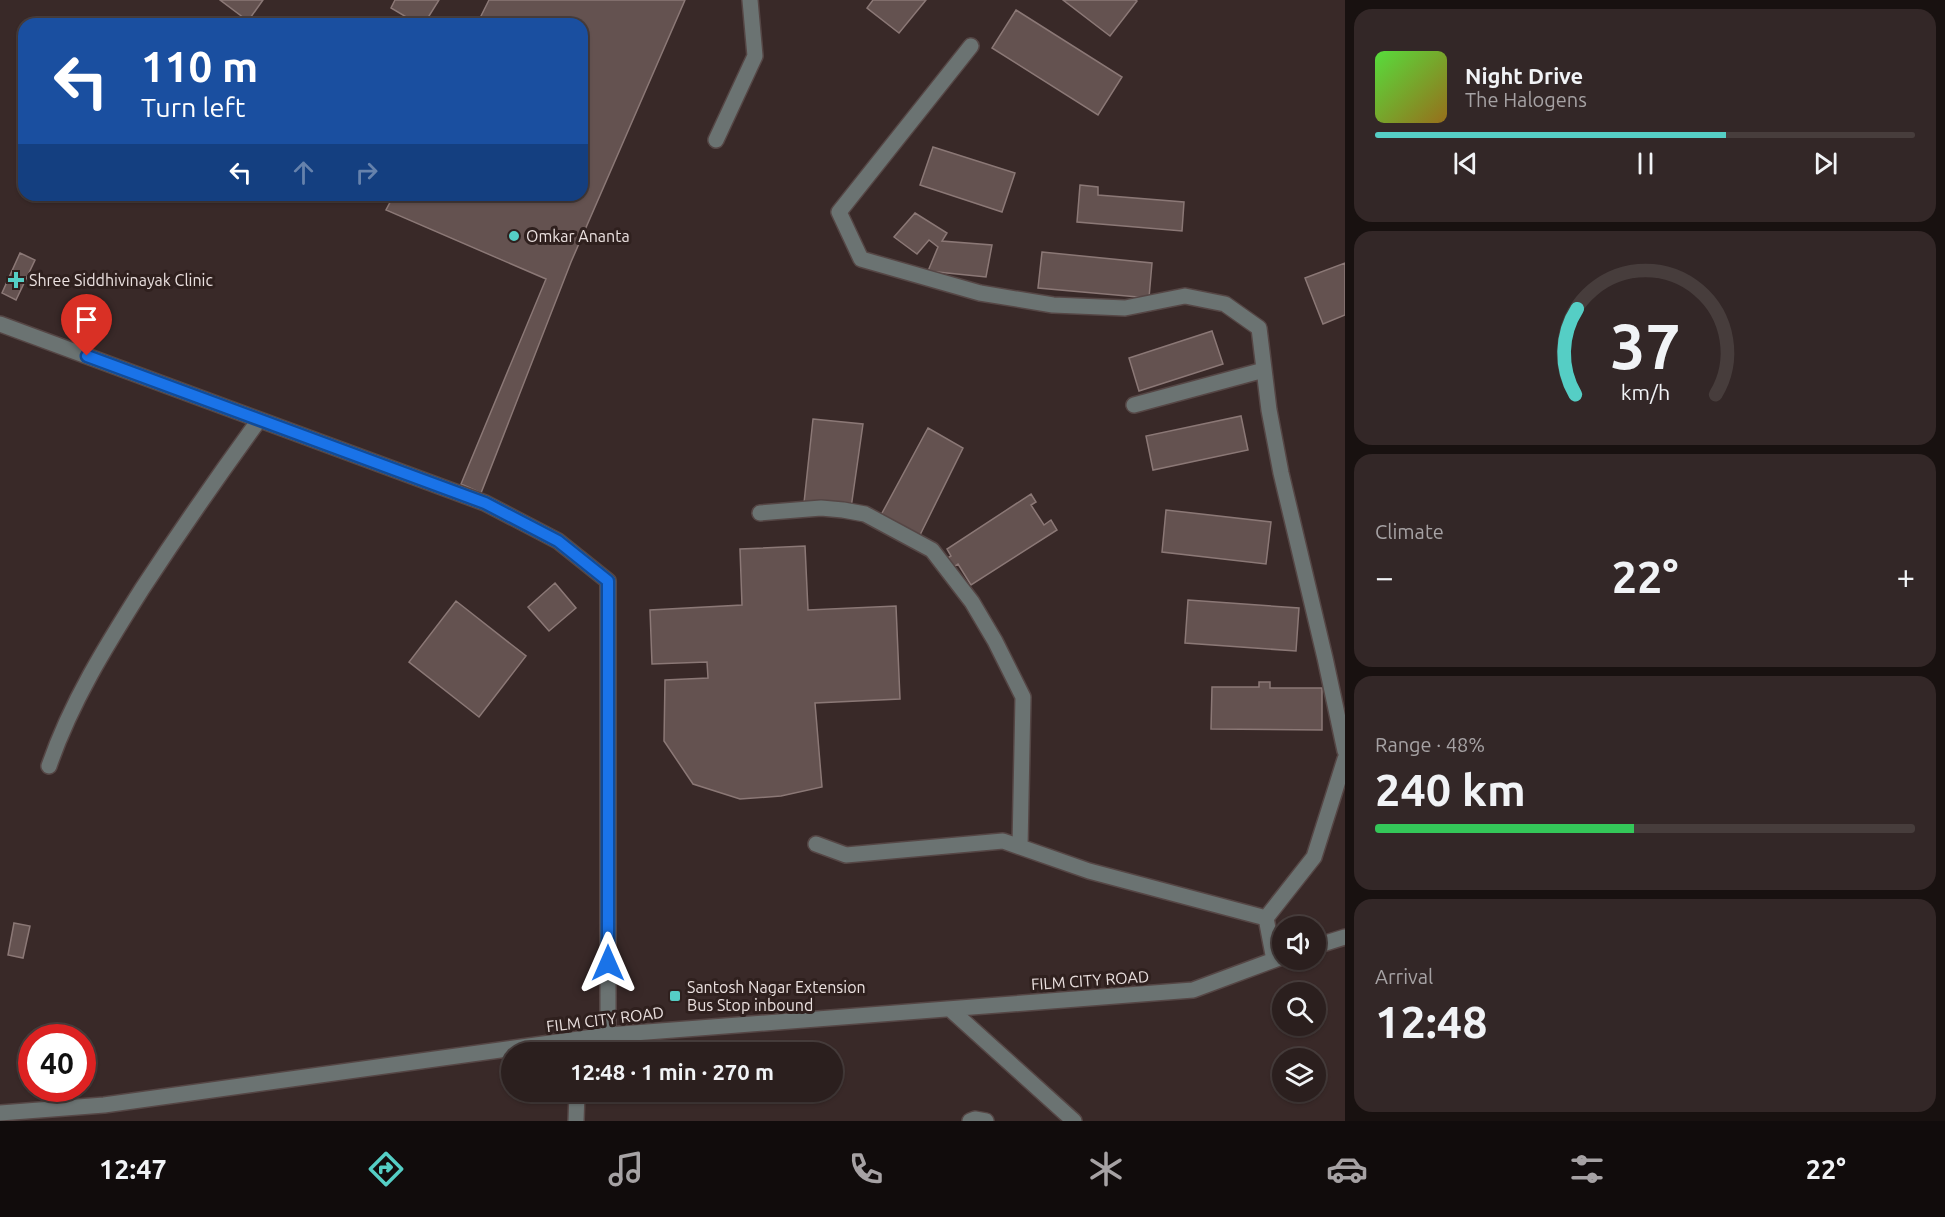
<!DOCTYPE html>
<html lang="en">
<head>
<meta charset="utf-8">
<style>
	:root { --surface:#2b1f1e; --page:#332727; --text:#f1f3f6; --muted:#a6a2a4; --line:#473d3c; --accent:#55cec5 }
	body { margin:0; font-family:Ubuntu,sans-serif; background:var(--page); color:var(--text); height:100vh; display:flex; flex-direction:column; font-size:22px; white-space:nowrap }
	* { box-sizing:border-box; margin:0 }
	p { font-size:20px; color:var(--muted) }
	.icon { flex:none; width:33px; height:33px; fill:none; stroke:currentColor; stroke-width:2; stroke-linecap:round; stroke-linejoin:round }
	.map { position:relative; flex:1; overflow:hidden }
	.side { display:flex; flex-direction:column; gap:9px; padding:9px; background:#181110; width:600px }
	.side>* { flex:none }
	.banner { position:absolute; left:18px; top:18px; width:570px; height:183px; border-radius:18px; box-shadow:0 2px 4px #0004,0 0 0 2px var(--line); background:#1a4fa0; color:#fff; overflow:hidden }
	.controls { position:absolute; left:1272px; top:916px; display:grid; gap:12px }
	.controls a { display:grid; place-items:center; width:54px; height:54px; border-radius:50%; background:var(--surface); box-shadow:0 2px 4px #0004,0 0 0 2px var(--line); font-size:30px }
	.speed { position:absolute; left:18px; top:1024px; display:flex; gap:12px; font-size:30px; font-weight:700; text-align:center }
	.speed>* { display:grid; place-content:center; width:78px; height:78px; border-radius:50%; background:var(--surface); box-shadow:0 2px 4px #0004,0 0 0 2px var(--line); line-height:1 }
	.speed .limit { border:9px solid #d22; background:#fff; color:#111 }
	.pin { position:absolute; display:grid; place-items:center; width:51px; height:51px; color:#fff; margin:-62px -26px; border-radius:50% 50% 50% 0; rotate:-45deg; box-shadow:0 0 6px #0007 }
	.pin .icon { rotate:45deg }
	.me { position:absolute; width:66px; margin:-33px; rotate:0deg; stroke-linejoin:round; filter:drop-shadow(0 0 4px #0008) }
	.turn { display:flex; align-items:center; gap:21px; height:126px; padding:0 24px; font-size:27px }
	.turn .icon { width:78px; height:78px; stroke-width:2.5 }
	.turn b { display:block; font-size:42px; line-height:51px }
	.lanes { display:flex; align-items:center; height:57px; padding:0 24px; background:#0003; justify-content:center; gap:30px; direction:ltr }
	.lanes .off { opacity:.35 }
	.big { font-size:45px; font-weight:700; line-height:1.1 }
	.side .card { flex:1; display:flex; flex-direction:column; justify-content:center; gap:9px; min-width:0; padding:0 21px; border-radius:18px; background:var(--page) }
	.side .dial { align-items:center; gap:0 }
	.dial svg { height:156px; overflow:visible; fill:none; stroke:var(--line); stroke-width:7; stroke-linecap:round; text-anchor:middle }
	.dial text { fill:var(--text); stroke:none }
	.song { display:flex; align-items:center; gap:18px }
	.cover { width:72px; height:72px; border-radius:9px; background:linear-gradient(135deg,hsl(110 70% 55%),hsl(40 70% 35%)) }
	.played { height:6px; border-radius:3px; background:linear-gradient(90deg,var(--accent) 65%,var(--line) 65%) }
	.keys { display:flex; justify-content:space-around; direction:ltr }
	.heat { display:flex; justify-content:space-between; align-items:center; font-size:33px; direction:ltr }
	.charge { height:9px; border-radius:4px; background:linear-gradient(90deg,#34c759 48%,var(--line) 0) }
	.trip { position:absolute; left:501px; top:1042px; width:342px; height:60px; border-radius:30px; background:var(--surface); box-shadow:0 2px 4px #0004,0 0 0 2px var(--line); font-weight:700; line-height:60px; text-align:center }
	.tab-bar { display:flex; height:96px; justify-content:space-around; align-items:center; background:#110c0c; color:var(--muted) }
	.tab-bar .icon { width:42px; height:42px }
	.tab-bar .selected { color:var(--accent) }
	.tab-bar b { font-size:27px; color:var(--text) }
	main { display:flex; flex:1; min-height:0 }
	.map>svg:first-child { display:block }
</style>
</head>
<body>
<main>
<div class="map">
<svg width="1345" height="1121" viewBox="0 0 1345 1121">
	<rect width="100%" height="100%" fill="#392928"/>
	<path fill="#645250" stroke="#8b7876" stroke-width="1.5" d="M 220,0 L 263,0 L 248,21 Z
		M 395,0 L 439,0 L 424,24 L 418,24 L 391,8 Z
		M 489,0 L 685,0 L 571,262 L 481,493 L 461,484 L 546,279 L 386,210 L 394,195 L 582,195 L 582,24 L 477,24 Z
		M 873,0 L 926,0 L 899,33 L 867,8 Z
		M 1063,0 L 1135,0 L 1137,1 L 1110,36 Z
		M 1016,10 L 1122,77 L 1098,115 L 992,48 Z
		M 933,147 L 1015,173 L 1002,212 L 920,185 Z
		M 1080,185 L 1098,187 L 1098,195 L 1184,202 L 1182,231 L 1077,222 Z
		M 915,213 L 947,233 L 942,241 L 992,245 L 986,277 L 928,271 L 938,247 L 929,240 L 917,254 L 894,237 Z
		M 1042,252 L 1152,263 L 1149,298 L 1038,288 Z
		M 20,253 L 35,260 L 16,300 L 2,293 Z
		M 1345,263 L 1345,315 L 1323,324 L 1305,278 Z
		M 1212,331 L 1223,364 L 1139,391 L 1129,358 Z
		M 1241,416 L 1248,450 L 1153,470 L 1146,436 Z
		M 813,419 L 863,424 L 851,508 L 804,503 Z
		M 928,428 L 963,448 L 920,535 L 881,515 Z
		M 1031,494 L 1036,502 L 1031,505 L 1044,525 L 1051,520 L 1057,530 L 971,585 L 958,564 L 952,568 L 946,559 L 951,556 L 947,549 Z
		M 1166,510 L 1271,522 L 1266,564 L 1162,552 Z
		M 805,546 L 808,610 L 896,606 L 900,699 L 815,703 L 822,787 L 781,796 L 740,799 L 693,784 L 664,741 L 665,680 L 708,678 L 707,662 L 652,664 L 650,610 L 742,605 L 740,549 Z
		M 555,583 L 576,608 L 549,631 L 528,607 Z
		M 1188,600 L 1299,608 L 1296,651 L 1185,643 Z
		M 456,601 L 526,656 L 479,717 L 409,662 Z
		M 1259,682 L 1270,682 L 1270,688 L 1322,688 L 1322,730 L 1211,729 L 1212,687 L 1259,687 Z
		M 14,923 L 30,926 L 23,958 L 8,955 Z"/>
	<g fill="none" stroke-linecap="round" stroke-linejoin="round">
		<defs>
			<path id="minor" d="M 971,46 L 839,212 L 861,259 L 980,293 L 1053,305 L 1125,308 L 1185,296 L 1225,304 L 1259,328 L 1269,410 L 1281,473 L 1325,658 L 1345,751
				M 716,140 L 755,56 L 750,0
				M 0,324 L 485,503 L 558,541 L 608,581 L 608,1035
				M 1134,405 L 1264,370
				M 760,513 L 821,508 L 843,510 L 865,514 L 932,550 L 972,602 L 995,641 L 1023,697 L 1020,847
				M 49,766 C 71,702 106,646 142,589 C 180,531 219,475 259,420
				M 816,844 L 846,855 L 1003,841 L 1089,871 L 1266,918
				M 1316,946 L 1345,937
				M 1274,960 L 1266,918 L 1314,857 L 1345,759
				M 950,1009 L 1074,1121
				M 0,1113 L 104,1105 L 608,1035 L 1193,990 L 1282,957
				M 576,1121 L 577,1092
				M 970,1121 L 975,1119 L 986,1121"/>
		</defs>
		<use href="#minor" stroke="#554645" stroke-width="18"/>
		<use href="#minor" stroke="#6b7372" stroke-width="15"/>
	</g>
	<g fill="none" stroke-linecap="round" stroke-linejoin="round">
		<defs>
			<path id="route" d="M 87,356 L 485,503 L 558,541 L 608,581 L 608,963"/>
		</defs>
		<use href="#route" stroke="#114b97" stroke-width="15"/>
		<use href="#route" stroke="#1a73e8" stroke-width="10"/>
	</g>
	<g fill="#55cec5" stroke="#2f201e" stroke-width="2">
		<circle cx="514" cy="236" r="6"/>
		<path d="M13 271h6v6h6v6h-6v6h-6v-6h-6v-6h6z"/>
		<rect x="669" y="990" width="12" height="12" rx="3"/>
	</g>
	<g text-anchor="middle" stroke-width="6" stroke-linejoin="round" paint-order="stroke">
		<g font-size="16" fill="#ebe1e0" stroke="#2f201e" text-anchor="start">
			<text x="526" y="242">Omkar Ananta</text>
			<text x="29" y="286">Shree Siddhivinayak Clinic</text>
			<text x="687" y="993">Santosh Nagar Extension<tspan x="687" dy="18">Bus Stop inbound</tspan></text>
		</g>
		<g font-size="16" fill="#ebe1e0" stroke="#2f201e">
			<text transform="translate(1090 980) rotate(-4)" y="6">FILM CITY ROAD</text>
			<text transform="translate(605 1019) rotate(-7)" y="6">FILM CITY ROAD</text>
		</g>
	</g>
</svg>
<div class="controls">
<a><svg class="icon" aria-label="sound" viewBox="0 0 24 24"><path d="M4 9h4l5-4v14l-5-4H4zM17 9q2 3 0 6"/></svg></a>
<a><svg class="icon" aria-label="search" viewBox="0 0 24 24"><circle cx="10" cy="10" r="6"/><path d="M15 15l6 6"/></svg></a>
<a><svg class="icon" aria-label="layers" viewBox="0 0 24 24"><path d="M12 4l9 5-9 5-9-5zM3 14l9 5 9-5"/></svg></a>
</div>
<div class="speed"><div class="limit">40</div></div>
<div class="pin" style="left:87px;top:356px;background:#d93025"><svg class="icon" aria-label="arrive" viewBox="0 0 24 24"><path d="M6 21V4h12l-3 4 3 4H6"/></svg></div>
<svg class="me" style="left:608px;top:963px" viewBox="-20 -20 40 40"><path d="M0-17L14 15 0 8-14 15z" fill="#1a73e8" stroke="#fff" stroke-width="4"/></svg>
<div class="trip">12:48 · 1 min · 270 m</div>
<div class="banner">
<div class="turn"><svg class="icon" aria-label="left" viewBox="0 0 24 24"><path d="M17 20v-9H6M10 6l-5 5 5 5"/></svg><div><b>110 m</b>Turn left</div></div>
<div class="lanes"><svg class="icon" aria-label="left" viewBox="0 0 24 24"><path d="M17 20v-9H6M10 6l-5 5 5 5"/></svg><svg class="icon off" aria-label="ahead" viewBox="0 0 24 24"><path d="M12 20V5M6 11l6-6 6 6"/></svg><svg class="icon off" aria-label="right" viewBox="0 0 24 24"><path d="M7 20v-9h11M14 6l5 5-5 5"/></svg></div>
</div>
</div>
<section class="side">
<div class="card">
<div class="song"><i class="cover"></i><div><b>Night Drive</b><p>The Halogens</p></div></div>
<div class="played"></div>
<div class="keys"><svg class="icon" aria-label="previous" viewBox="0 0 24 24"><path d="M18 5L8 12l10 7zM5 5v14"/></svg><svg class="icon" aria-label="pause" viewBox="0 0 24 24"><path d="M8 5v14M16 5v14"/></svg><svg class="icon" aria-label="next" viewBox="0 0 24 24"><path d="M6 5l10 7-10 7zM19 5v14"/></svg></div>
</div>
<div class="card dial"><svg viewBox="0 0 100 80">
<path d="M14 69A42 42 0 1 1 86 69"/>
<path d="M14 69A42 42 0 0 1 15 25" stroke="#55cec5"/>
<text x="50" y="56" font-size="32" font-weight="700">37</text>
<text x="50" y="72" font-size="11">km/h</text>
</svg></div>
<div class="card"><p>Climate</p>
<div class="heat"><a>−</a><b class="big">22°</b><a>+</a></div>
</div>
<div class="card"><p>Range · 48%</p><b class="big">240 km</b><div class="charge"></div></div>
<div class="card"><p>Arrival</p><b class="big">12:48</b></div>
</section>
</main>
<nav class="tab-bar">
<b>12:47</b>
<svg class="icon selected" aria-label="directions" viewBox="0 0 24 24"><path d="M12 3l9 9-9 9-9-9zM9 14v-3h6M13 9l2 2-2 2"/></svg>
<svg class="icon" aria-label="music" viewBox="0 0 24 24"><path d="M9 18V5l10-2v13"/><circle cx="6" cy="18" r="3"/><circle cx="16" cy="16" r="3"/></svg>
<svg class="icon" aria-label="phone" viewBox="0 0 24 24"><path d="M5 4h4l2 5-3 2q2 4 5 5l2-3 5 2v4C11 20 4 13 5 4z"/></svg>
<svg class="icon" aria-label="climate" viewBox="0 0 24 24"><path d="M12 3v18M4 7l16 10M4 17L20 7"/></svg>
<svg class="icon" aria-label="car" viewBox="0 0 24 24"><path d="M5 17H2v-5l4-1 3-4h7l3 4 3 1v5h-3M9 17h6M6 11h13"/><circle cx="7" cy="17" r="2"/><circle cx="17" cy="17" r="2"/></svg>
<svg class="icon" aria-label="filters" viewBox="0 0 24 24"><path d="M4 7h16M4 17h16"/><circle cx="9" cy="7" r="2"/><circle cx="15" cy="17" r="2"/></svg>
<b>22°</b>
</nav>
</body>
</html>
